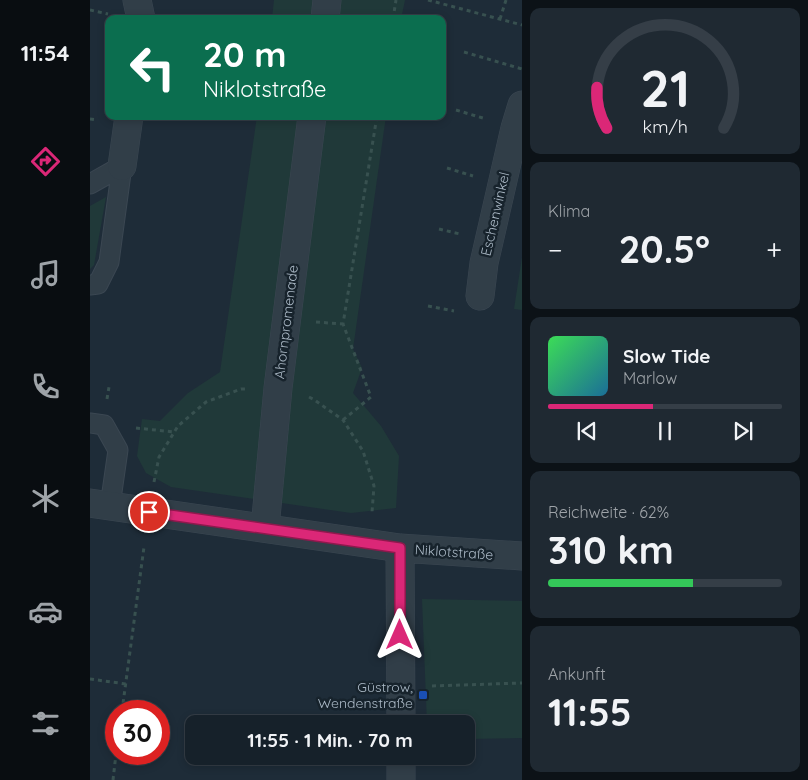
<!DOCTYPE html>
<html lang="de">
<head>
<meta charset="utf-8">
<style>
	:root { --surface:#16212a; --page:#1f2932; --text:#f1f3f6; --muted:#9ea3a8; --line:#353e47; --accent:#db2777 }
	body { margin:0; font-family:Quicksand,sans-serif; background:var(--page); color:var(--text); height:100vh; display:flex; flex-direction:column; font-size:19px; white-space:nowrap }
	* { box-sizing:border-box; margin:0 }
	p { font-size:16px; color:var(--muted) }
	.icon { flex:none; width:28px; height:28px; fill:none; stroke:currentColor; stroke-width:2; stroke-linecap:round; stroke-linejoin:round }
	.map { position:relative; flex:1; overflow:hidden }
	.drawer { display:flex; flex-direction:column; gap:8px; padding:8px; background:#0c1217; width:286px }
	.drawer>* { flex:none }
	.top-card { position:absolute; left:15px; top:15px; width:341px; height:105px; border-radius:10px; box-shadow:0 2px 8px #0003,0 0 0 1px var(--line); background:#0b6e4f; color:#fff; overflow:hidden }
	.speed { position:absolute; left:15px; top:700px; display:flex; gap:10px; font-size:25px; font-weight:700; text-align:center }
	.speed>* { display:grid; place-content:center; width:65px; height:65px; border-radius:50%; background:var(--surface); box-shadow:0 2px 8px #0003,0 0 0 1px var(--line); line-height:1 }
	.speed .limit { border:8px solid #d22; background:#fff; color:#111 }
	.pin { position:absolute; display:grid; place-items:center; width:42px; height:42px; color:#fff; margin:-21px; border:2px solid #fff; border-radius:50%; box-shadow:0 1px 5px #0007 }
	.me { position:absolute; width:55px; margin:-28px; rotate:0deg; stroke-linejoin:round; filter:drop-shadow(0 0 4px #0008) }
	.turn { display:flex; align-items:center; gap:18px; height:105px; padding:0 15px; font-size:22px }
	.turn .icon { width:65px; height:65px; stroke-width:2.5 }
	.turn b { display:block; font-size:35px; line-height:42px }
	.big { font-size:38px; font-weight:700; line-height:1.1 }
	.drawer .card { flex:1; display:flex; flex-direction:column; justify-content:center; gap:8px; min-width:0; padding:0 18px; border-radius:10px; background:var(--page) }
	.drawer .dial { align-items:center; gap:0 }
	.dial svg { height:130px; overflow:visible; fill:none; stroke:var(--line); stroke-width:7; stroke-linecap:round; text-anchor:middle }
	.dial text { fill:var(--text); stroke:none }
	.song { display:flex; align-items:center; gap:15px }
	.cover { width:60px; height:60px; border-radius:8px; background:linear-gradient(135deg,hsl(130 70% 55%),hsl(200 70% 35%)) }
	.played { height:5px; border-radius:2px; background:linear-gradient(90deg,var(--accent) 45%,var(--line) 45%) }
	.keys { display:flex; justify-content:space-around; direction:ltr }
	.heat { display:flex; justify-content:space-between; align-items:center; font-size:28px; direction:ltr }
	.charge { height:8px; border-radius:4px; background:linear-gradient(90deg,#34c759 62%,var(--line) 0) }
	.trip { position:absolute; left:95px; top:715px; width:290px; height:50px; border-radius:10px; background:var(--surface); box-shadow:0 2px 8px #0003,0 0 0 1px var(--line); font-weight:700; line-height:50px; text-align:center }
	main { display:flex; flex:1; min-height:0 }
	.tab-bar { display:flex; flex-direction:column; width:90px; justify-content:space-around; align-items:center; background:#090d11; color:var(--muted) }
	.tab-bar .icon { width:35px; height:35px }
	.tab-bar .on { color:var(--accent) }
	.tab-bar b { font-size:22px; color:var(--text) }
	.map>svg:first-child { display:block }
</style>
</head>
<body>
<main>
<nav class="tab-bar">
<b>11:54</b>
<svg class="icon on" aria-label="directions" viewBox="0 0 24 24"><path d="M12 3l9 9-9 9-9-9zM9 14v-3h6M13 9l2 2-2 2"/></svg>
<svg class="icon" aria-label="music" viewBox="0 0 24 24"><path d="M9 18V5l10-2v13"/><circle cx="6" cy="18" r="3"/><circle cx="16" cy="16" r="3"/></svg>
<svg class="icon" aria-label="phone" viewBox="0 0 24 24"><path d="M5 4h4l2 5-3 2q2 4 5 5l2-3 5 2v4C11 20 4 13 5 4z"/></svg>
<svg class="icon" aria-label="climate" viewBox="0 0 24 24"><path d="M12 3v18M4 7l16 10M4 17L20 7"/></svg>
<svg class="icon" aria-label="car" viewBox="0 0 24 24"><path d="M5 17H2v-5l4-1 3-4h7l3 4 3 1v5h-3M9 17h6M6 11h13"/><circle cx="7" cy="17" r="2"/><circle cx="17" cy="17" r="2"/></svg>
<svg class="icon" aria-label="filters" viewBox="0 0 24 24"><path d="M4 7h16M4 17h16"/><circle cx="9" cy="7" r="2"/><circle cx="15" cy="17" r="2"/></svg>
</nav>
<div class="map">
<svg width="432" height="780" viewBox="0 0 432 780">
	<rect width="100%" height="100%" fill="#1e2c38"/>
	<path fill="#203939" d="M 184,0 L 315,0 L 311,19 L 182,19 Z
		M 167,116 L 296,116 L 263,349 L 272,368 L 263,393 L 291,426 L 309,456 L 306,508 L 261,513 L 81,487 L 56,473 L 47,456 L 52,419 L 70,421 L 98,393 L 130,372 Z
		M 16,197 L 4,265 L 0,269 L 0,206 Z
		M 432,257 L 432,310 L 424,309 Z
		M 332,599 L 432,601 L 432,738 L 376,739 L 376,724 L 337,724 Z"/>
	<g fill="none" stroke-linecap="round" stroke-linejoin="round">
		<defs>
			<path id="lane" d="M 0,184 L 32,166 L 19,262 L 8,284 L 0,285
				M 0,423 L 14,425 L 28,450 L 20,506"/>
			<path id="street" d="M 47,0 L 51,19
				M 235,19 L 237,0
				M 32,166 L 39,116
				M 390,296 L 394,263 L 425,128 L 432,105
				M 0,503 L 310,548 L 432,556
				M 175,528 L 188,388 L 222,116
				M 310,548 L 311,724
				M 311,756 L 311,780"/>
		</defs>
		<use href="#lane" stroke="#3b4752" stroke-width="21"/>
		<use href="#street" stroke="#3b4752" stroke-width="29"/>
		<path stroke="#385150" stroke-width="3" stroke-dasharray="4 4" stroke-linecap="butt" d="M 338,0 L 432,25
			M 0,10 L 18,14
			M 303,19 L 306,0
			M 410,19 L 416,0
			M 374,52 L 432,69
			M 366,110 L 396,119
			M 0,119 L 7,120
			M 357,168 L 383,176
			M 349,229 L 370,234
			M 338,306 L 364,311
			M 226,322 L 253,324
			M 219,397 L 223,399 L 253,420 L 273,451 L 284,486 L 282,512
			M 17,399 L 19,387
			M 253,420 L 281,397 L 253,324 L 287,116
			M 46,428 L 84,432
			M 64,482 L 69,457 L 88,426 L 116,402 L 151,389 L 156,389
			M 0,679 L 36,684
			M 342,686 L 432,683
			M 32,711 L 54,547
			M 23,780 L 26,754"/>
		<use href="#lane" stroke="#313e48" stroke-width="19"/>
		<use href="#street" stroke="#313e48" stroke-width="28"/>
	</g>
	<g fill="none" stroke-linecap="round" stroke-linejoin="round">
		<defs>
			<path id="route" d="M 59,512 L 310,548 L 310,635"/>
		</defs>
		<use href="#route" stroke="#8e194d" stroke-width="12"/>
		<use href="#route" stroke="#db2777" stroke-width="9"/>
	</g>
	<rect fill="#1a4fb4" stroke="#17232c" stroke-width="2" x="328" y="690" width="10" height="10" rx="2.5"/>
	<g text-anchor="middle" stroke-width="5" stroke-linejoin="round" paint-order="stroke">
		<g font-size="14" fill="#abb9c6" stroke="#17232c">
			<text transform="translate(405 214) rotate(-77)" y="5">Eschenwinkel</text>
			<text transform="translate(196 322) rotate(-83)" y="5">Ahornpromenade</text>
			<text transform="translate(364 552) rotate(4)" y="5">Niklotstraße</text>
		</g>
		<g font-size="14" fill="#abb9c6" stroke="#17232c" text-anchor="end">
			<text x="323" y="692">Güstrow,<tspan x="323" dy="16">Wendenstraße</tspan></text>
		</g>
	</g>
</svg>
<div class="speed"><div class="limit">30</div></div>
<div class="pin" style="left:59px;top:512px;background:#d93025"><svg class="icon" aria-label="arrive" viewBox="0 0 24 24"><path d="M6 21V4h12l-3 4 3 4H6"/></svg></div>
<svg class="me" style="left:310px;top:635px" viewBox="-20 -20 40 40"><path d="M0-17L14 15 0 8-14 15z" fill="#db2777" stroke="#fff" stroke-width="4"/></svg>
<div class="trip">11:55 · 1 Min. · 70 m</div>
<div class="top-card">
<div class="turn"><svg class="icon" aria-label="left" viewBox="0 0 24 24"><path d="M17 20v-9H6M10 6l-5 5 5 5"/></svg><div><b>20 m</b>Niklotstraße</div></div>
</div>
</div>
<section class="drawer">
<div class="card dial"><svg viewBox="0 0 100 80">
<path d="M14 69A42 42 0 1 1 86 69"/>
<path d="M14 69A42 42 0 0 1 8 44" stroke="#db2777"/>
<text x="50" y="56" font-size="32" font-weight="700">21</text>
<text x="50" y="72" font-size="11">km/h</text>
</svg></div>
<div class="card"><p>Klima</p>
<div class="heat"><a>−</a><b class="big">20.5°</b><a>+</a></div>
</div>
<div class="card">
<div class="song"><i class="cover"></i><div><b>Slow Tide</b><p>Marlow</p></div></div>
<div class="played"></div>
<div class="keys"><svg class="icon" aria-label="previous" viewBox="0 0 24 24"><path d="M18 5L8 12l10 7zM5 5v14"/></svg><svg class="icon" aria-label="pause" viewBox="0 0 24 24"><path d="M8 5v14M16 5v14"/></svg><svg class="icon" aria-label="next" viewBox="0 0 24 24"><path d="M6 5l10 7-10 7zM19 5v14"/></svg></div>
</div>
<div class="card"><p>Reichweite · 62%</p><b class="big">310 km</b><div class="charge"></div></div>
<div class="card"><p>Ankunft</p><b class="big">11:55</b></div>
</section>
</main>
</body>
</html>
